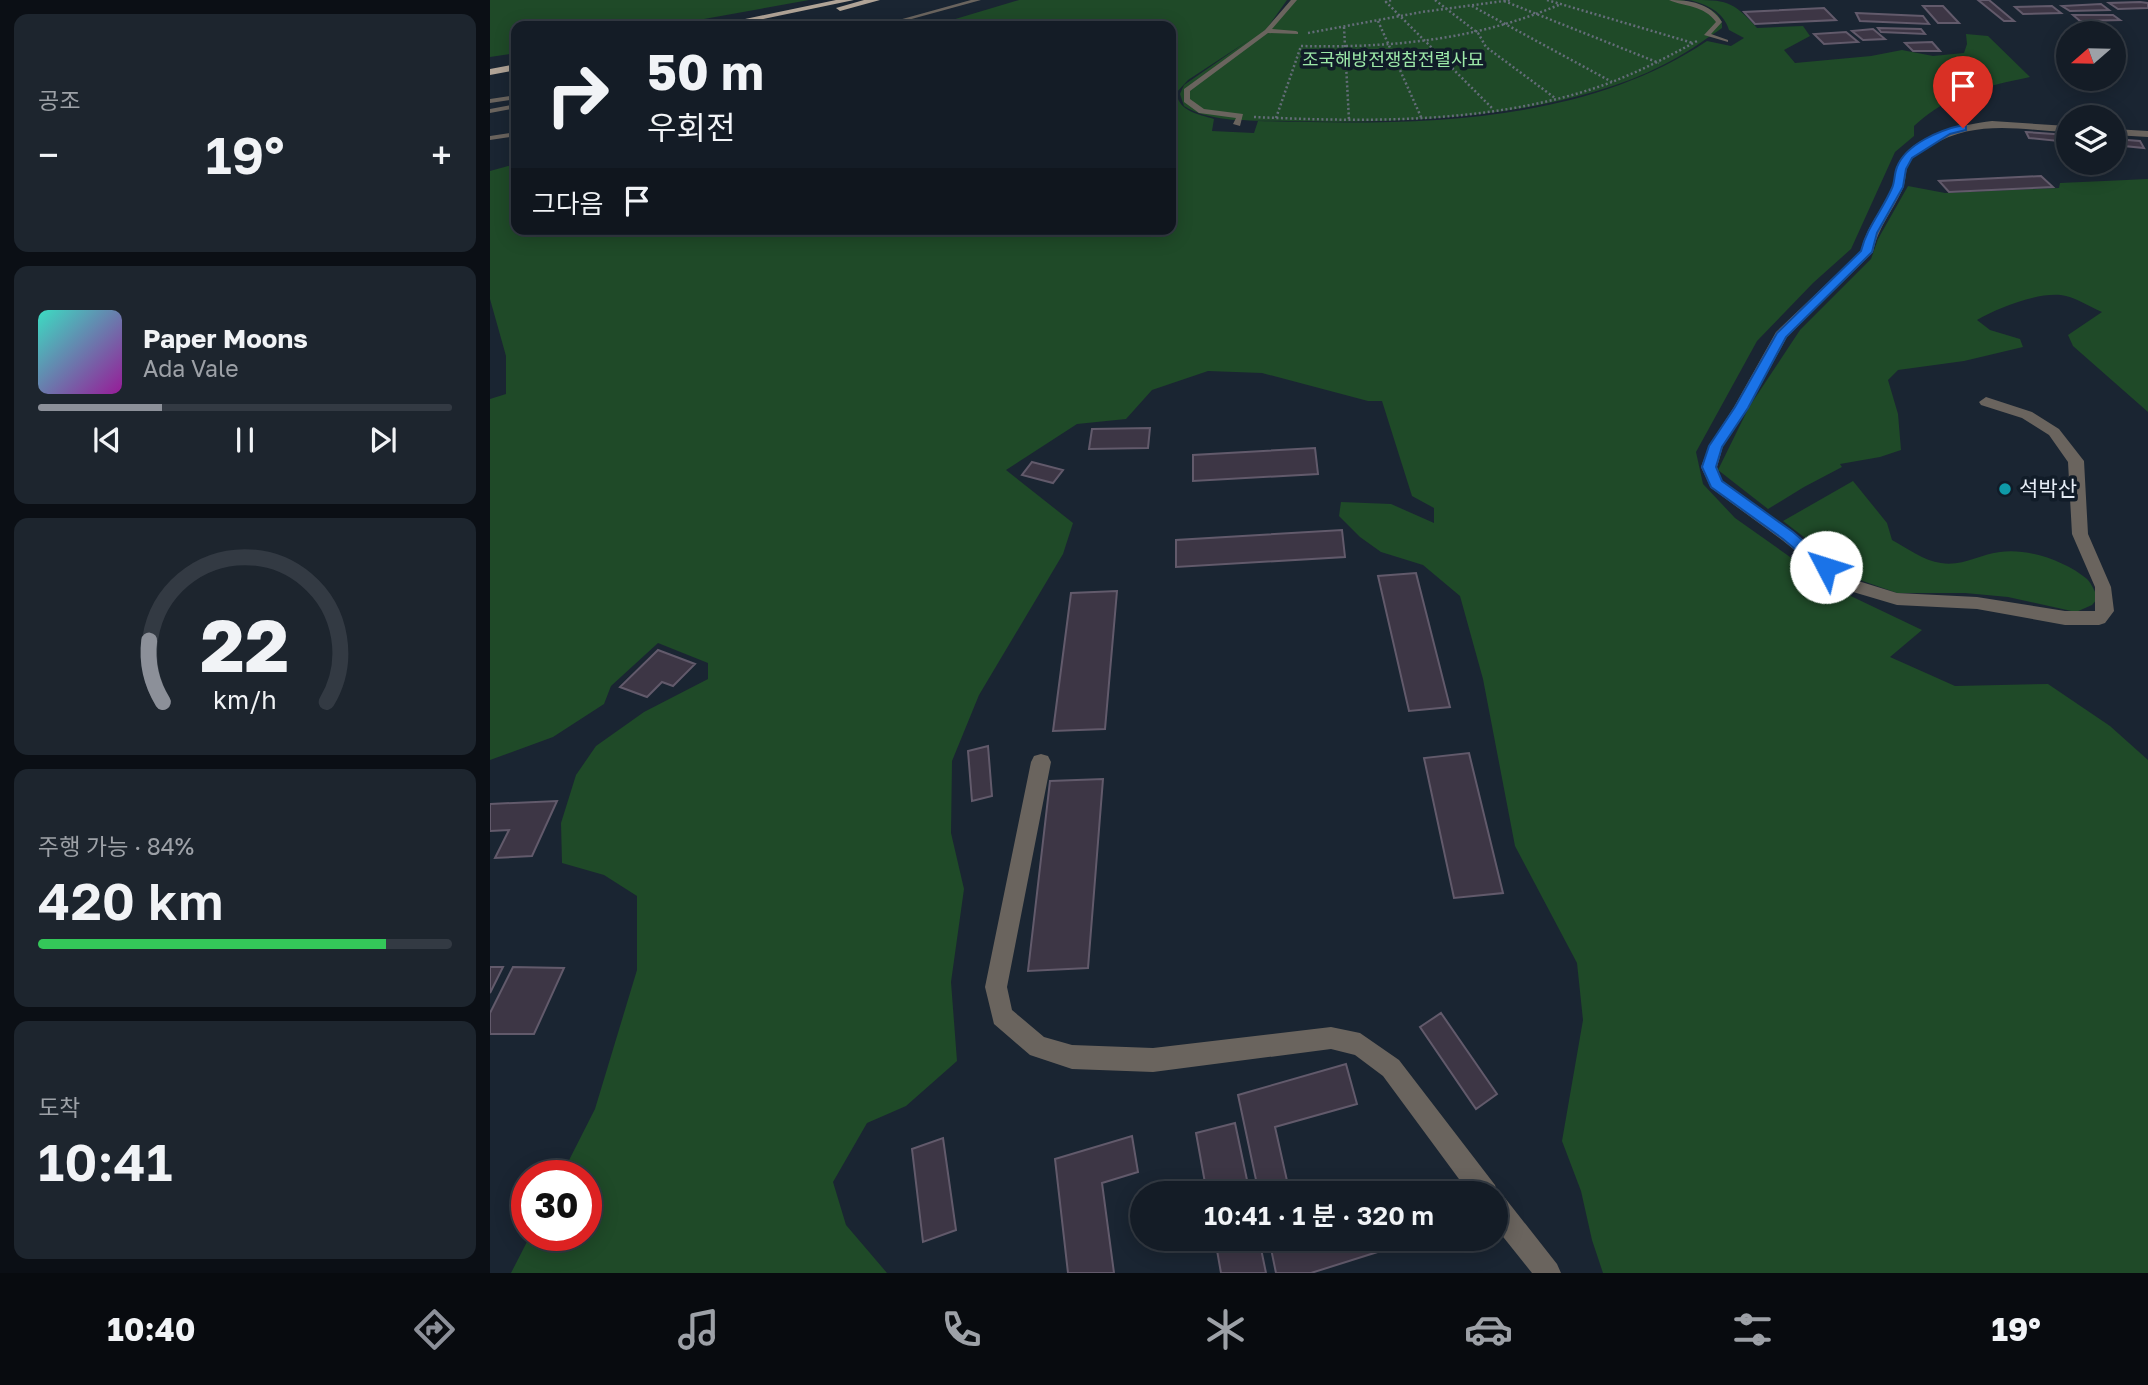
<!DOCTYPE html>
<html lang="ko">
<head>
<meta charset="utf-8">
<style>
	:root { --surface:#141c26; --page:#1d252e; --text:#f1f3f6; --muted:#9da1a7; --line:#333a43; --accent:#8c9099 }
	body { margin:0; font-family:"Golos Text","Noto Sans KR",sans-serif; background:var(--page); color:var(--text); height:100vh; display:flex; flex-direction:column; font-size:26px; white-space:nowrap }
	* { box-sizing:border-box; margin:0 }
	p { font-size:23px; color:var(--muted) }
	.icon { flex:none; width:38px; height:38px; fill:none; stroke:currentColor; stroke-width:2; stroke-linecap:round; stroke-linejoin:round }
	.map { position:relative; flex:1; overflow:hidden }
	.sheet { display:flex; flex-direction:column; gap:14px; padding:14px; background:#0b0f15; width:490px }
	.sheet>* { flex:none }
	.banner { position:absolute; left:21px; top:21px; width:665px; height:214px; border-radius:14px; box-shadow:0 4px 18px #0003,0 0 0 2px var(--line); background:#141c26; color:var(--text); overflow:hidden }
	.needle { width:46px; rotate:250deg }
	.buttons { position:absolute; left:1566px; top:21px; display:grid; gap:14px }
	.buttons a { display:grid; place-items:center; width:70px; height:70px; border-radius:50%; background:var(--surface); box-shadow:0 4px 18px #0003,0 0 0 2px var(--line); font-size:35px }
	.speed { position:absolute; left:21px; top:1160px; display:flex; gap:14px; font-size:35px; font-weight:700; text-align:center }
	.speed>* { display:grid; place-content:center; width:91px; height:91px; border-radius:50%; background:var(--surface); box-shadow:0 4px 18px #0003,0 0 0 2px var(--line); line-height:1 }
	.speed .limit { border:10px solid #d22; background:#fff; color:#111 }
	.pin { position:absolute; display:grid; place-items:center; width:60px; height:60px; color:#fff; margin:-72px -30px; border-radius:50% 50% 50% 0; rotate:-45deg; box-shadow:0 0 7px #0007 }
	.pin .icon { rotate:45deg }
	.me { position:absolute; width:77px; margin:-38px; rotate:310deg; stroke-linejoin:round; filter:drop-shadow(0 0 5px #0008) }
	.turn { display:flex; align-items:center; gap:24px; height:147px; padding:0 21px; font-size:32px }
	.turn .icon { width:91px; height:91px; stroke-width:2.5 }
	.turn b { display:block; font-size:49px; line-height:60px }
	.then { display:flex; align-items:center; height:66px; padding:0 21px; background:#0003; gap:14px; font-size:26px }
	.big { font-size:52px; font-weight:600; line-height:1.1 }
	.sheet .tile { flex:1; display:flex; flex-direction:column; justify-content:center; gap:10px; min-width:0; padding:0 24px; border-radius:14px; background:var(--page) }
	.sheet .dial { align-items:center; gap:0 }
	.dial svg { height:182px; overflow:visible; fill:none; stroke:var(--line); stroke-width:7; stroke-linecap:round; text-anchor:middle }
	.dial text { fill:var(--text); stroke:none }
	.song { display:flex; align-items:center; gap:21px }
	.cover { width:84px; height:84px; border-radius:10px; background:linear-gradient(135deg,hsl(170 70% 55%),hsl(300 70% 35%)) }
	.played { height:7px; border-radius:4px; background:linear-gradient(90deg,var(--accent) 30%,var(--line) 30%) }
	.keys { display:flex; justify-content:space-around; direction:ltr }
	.heat { display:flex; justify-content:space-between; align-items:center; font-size:38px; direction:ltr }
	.charge { height:10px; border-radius:5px; background:linear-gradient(90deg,#34c759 84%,var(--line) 0) }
	.trip { position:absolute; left:640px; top:1181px; width:378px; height:70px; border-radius:35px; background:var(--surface); box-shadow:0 4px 18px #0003,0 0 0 2px var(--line); font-weight:600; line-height:70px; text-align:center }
	.tab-bar { display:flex; height:112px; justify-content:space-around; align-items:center; background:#080b0f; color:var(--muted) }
	.tab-bar .icon { width:49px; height:49px }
	.tab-bar .active { color:var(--accent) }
	.tab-bar b { font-size:32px; color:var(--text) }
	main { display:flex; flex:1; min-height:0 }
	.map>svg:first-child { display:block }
</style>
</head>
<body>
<main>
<section class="sheet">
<div class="tile"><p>공조</p>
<div class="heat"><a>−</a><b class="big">19°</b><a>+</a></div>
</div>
<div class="tile">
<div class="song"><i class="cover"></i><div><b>Paper Moons</b><p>Ada Vale</p></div></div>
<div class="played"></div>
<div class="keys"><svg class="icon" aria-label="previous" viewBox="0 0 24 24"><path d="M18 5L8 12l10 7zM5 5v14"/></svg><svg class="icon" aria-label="pause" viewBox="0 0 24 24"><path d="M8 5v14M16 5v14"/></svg><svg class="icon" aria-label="next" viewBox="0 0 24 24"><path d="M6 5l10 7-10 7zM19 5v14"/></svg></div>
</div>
<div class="tile dial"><svg viewBox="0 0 100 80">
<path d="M14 69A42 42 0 1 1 86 69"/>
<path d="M14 69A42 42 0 0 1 8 42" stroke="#8c9099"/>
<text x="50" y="56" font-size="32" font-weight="700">22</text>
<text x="50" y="72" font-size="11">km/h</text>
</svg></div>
<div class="tile"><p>주행 가능 · 84%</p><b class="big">420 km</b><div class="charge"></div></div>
<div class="tile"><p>도착</p><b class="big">10:41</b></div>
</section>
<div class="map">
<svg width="1658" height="1273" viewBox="0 0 1658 1273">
	<rect width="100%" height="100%" fill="#1a2532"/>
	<path fill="#1f4a28" d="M 0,0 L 319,0 L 175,26 L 26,26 L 26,53 L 0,57 Z
		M 529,0 L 797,0 L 775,31 L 801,0 L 1191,0 C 1206,3 1234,9 1232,28 C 1213,41 1194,55 1173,65 C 1070,118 913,124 798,121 C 766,120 723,124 694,106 L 690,94 L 694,85 L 759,40 L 698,80 L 686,93 C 690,112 708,114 724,119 L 722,131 L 764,133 L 768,121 C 918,125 1088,127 1217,41 L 1241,46 L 1254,38 L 1239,30 C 1234,12 1216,4 1199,0 C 1236,0 1242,0 1267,28 L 1313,26 L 1320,36 L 1294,50 L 1305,63 L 1381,56 L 1412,50 L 1443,56 L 1474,53 L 1477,44 L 1476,34 L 1498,36 L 1540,77 C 1491,88 1463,91 1424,126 L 1424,136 L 1405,152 L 1361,249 L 1323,283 L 1267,341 L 1206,452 L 1213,484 L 1245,518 L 1344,588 L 1432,630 L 1400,657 L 1465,686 L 1558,684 L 1620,726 L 1658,760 L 1658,1273 L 1113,1273 L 1102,1240 L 1091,1191 L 1072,1141 L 1093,1020 L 1087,963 L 1025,846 L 993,679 L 970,596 L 933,565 L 891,552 L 870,537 L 849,516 L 851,502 L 901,504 L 944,523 L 944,508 L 922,496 L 892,401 L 878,401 L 772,373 L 718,371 L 662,390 L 636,419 L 587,424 L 516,470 L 583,523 L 573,554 L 489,695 L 462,761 L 461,833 L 474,889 L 461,982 L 467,1061 L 416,1106 L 377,1123 L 343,1182 L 356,1225 L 397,1273 L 21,1273 L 40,1236 L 96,1236 L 96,1176 L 71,1176 L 105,1109 L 147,970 L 147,896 L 114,875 L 72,863 L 71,823 L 86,775 L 106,746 L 154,712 L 218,679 L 218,663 L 168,643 L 121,686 L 114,704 L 63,737 L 0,760 L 0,399 L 16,394 L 16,356 L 0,299 L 0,171 L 26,164 L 26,229 L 681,229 L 681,26 L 442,26 Z
		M 1658,179 L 1658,412 L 1583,346 L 1578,335 L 1612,312 C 1600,307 1588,299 1576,296 C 1552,290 1507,308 1487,320 L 1500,330 L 1530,339 L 1533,347 L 1474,361 L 1408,370 L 1398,380 L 1408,414 L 1411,450 L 1390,457 L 1350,464 L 1352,467 L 1314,487 L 1278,509 L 1228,470 L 1259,407 L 1310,330 L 1381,259 L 1388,239 L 1418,186 L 1455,193 L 1569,188 L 1570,183 Z
		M 1363,481 L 1397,523 L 1402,540 C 1417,548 1434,561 1451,563 C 1471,567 1491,554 1510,552 C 1538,548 1575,561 1597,579 C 1602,584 1605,592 1608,598 L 1602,605 L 1586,612 L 1518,597 L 1475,593 L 1407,593 L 1370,580 L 1293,521 Z"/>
	<path fill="#3d3645" stroke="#625a6b" stroke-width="2" d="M 1488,0 L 1499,0 L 1524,21 L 1514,21 Z
		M 1650,2 L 1658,3 L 1658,8 L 1628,9 L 1619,3 Z
		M 1611,4 L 1619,10 L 1580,11 L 1572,6 Z
		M 1433,6 L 1453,6 L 1469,23 L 1448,23 Z
		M 1562,6 L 1571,13 L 1533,14 L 1525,7 Z
		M 1334,8 L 1346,20 L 1265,24 L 1254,12 Z
		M 1366,13 L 1433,16 L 1439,24 L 1370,21 Z
		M 1583,15 L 1623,15 L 1630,20 L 1590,21 Z
		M 1388,28 L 1431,29 L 1435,34 L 1391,32 Z
		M 1383,29 L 1395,39 L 1373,40 L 1362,31 Z
		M 1356,32 L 1368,42 L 1334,44 L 1324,34 Z
		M 1442,42 L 1450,51 L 1423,51 L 1415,43 Z
		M 1536,132 L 1578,135 L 1578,142 L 1539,138 Z
		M 1624,139 L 1650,141 L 1654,148 L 1624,145 Z
		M 1551,176 L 1563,187 L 1459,192 L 1449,181 Z
		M 660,428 L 658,448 L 599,449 L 602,429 Z
		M 825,448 L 828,474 L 703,481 L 703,455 Z
		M 542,462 L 573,470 L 563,483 L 532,475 Z
		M 852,530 L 855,557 L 686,567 L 686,540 Z
		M 926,573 L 960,707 L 919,711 L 888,576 Z
		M 627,591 L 615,729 L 563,731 L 581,593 Z
		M 168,650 L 205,664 L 183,686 L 172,682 L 157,697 L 130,687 Z
		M 498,746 L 502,796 L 482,801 L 478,751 Z
		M 979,753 L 1013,893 L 964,898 L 934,758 Z
		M 613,779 L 598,968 L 538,971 L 560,781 Z
		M 67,801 L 42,856 L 5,858 L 19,830 L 0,831 L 0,804 Z
		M 0,967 L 13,967 L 0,993 Z
		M 23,967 L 74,968 L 44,1034 L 0,1034 L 0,1013 Z
		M 951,1013 L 1007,1094 L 986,1109 L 930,1027 Z
		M 856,1064 L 867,1104 L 785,1127 L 800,1194 L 769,1194 L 748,1095 Z
		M 745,1123 L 760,1194 L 717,1194 L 706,1133 Z
		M 642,1136 L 648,1172 L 612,1183 L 624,1273 L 578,1273 L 565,1159 Z
		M 453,1138 L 466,1230 L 433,1242 L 422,1149 Z
		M 725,1239 L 769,1239 L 776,1273 L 731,1273 Z
		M 779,1239 L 894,1239 L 897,1249 L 821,1273 L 786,1273 Z"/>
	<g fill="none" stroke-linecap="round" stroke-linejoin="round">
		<path stroke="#646d79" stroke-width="2.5" stroke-dasharray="2 2.5" stroke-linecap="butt" d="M 901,0 L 896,2 L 1003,109
			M 945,0 L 988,33 L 996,47 L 1065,98
			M 1057,0 L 1203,43
			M 1014,1 L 1169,63
			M 982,6 L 1122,82
			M 888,21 L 931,117
			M 187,26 L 213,22
			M 854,27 L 859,120
			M 818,33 L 932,12 L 1021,0
			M 811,46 C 902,48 987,40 1071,4
			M 764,117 C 877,122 996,124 1105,88 C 1141,76 1174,59 1207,41
			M 786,118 L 811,46"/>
		<path fill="#6a645e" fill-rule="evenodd" d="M 481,0 L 491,0 L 396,26 L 387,26 Z
			M 801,0 L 807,0 L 782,29 L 806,31 L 808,32 L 808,34 L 778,33 L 700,91 L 700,99 L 714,109 L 753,114 L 750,126 L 743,124 L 746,118 L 709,113 L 694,102 L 694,89 L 775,30 Z
			M 1179,0 C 1200,0 1220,3 1232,22 L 1221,34 L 1238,40 L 1238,42 L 1214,35 L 1226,22 C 1214,5 1195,7 1179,0 Z
			M 26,95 L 26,99 L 0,103 L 0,99 Z
			M 26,104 L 26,108 L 0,113 L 0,109 Z
			M 26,132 L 26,136 L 0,140 L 0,136 Z"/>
		<path fill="#6a645e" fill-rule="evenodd" d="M 1502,121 L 1578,126 L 1578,132 C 1529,130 1486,119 1441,146 C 1435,150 1427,153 1423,158 C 1414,166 1417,179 1413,188 C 1403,211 1388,227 1383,252 L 1297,337 L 1258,408 L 1233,446 L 1227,467 L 1232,481 L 1365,580 L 1407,593 L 1487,597 L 1575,611 L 1605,611 L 1605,587 L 1582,534 L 1578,462 L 1559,435 L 1532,418 L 1491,405 L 1489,402 L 1496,397 L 1542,412 L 1569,429 L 1594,461 L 1598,534 L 1621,587 L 1624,611 L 1615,623 L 1609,625 L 1575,625 L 1487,609 L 1407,605 L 1353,589 L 1292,540 L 1221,488 L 1211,467 L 1219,446 L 1244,407 L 1286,332 L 1371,251 C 1376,226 1393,210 1402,187 C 1405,181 1404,173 1407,166 C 1421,134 1471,125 1502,121 Z
			M 1624,129 L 1658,131 L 1658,137 L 1624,135 Z
			M 551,754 L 558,756 L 561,762 L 517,987 L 522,1010 L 554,1037 L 582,1045 L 663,1048 L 841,1027 L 870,1033 L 909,1060 L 1005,1185 L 1008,1195 L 1015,1198 L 1067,1264 L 1071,1273 L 1042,1273 L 1006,1228 L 1006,1194 L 980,1194 L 893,1076 L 865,1055 L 841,1049 L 663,1072 L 582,1069 L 540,1055 L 504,1024 L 495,987 L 541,762 L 544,756 Z"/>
		<path fill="#b1a497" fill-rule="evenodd" d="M 346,0 L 364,0 L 240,26 L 222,26 Z
			M 374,0 L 390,0 L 350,11 L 346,8 Z
			M 26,64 L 26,70 L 0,75 L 0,69 Z"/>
	</g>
	<path fill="#1a73e8" stroke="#114b97" stroke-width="2" d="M 1473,125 L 1476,126 L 1476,130 L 1460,134 L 1422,158 L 1416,169 L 1413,187 L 1387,233 L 1382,252 L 1296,337 L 1258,408 L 1232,447 L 1226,467 L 1232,481 L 1303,532 L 1343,567 L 1336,573 L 1331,571 L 1293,539 L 1221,487 L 1212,467 L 1219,446 L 1245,407 L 1287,333 L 1371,251 C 1377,227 1392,211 1402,188 C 1405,182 1404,174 1407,167 C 1416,144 1450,130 1473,125 Z"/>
	<circle fill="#0f9aa8" stroke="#111c28" stroke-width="2.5" cx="1515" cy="489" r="7"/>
	<g text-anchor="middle" stroke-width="7" stroke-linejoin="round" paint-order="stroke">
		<g font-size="18" fill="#9ce8a8" stroke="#111c28">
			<text x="903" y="66">조국해방전쟁참전렬사묘</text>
		</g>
		<g font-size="21" fill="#e5ecf5" stroke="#111c28" text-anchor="start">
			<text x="1529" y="496">석박산</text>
		</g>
	</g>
</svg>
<div class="buttons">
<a><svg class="needle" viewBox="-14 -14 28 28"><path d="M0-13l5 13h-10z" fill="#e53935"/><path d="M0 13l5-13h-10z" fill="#9da1a7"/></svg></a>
<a><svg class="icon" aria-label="layers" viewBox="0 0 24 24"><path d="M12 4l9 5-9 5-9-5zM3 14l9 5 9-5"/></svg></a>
</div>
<div class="speed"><div class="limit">30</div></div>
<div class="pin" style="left:1473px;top:128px;background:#d93025"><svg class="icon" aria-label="arrive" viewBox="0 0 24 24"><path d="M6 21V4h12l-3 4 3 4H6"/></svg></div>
<svg class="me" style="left:1336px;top:567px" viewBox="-20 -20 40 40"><circle r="19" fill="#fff"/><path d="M0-13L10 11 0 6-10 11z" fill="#1a73e8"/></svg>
<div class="trip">10:41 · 1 분 · 320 m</div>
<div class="banner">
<div class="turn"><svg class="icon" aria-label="right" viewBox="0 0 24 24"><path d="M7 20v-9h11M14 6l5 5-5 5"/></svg><div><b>50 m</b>우회전</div></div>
<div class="then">그다음<svg class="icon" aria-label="arrive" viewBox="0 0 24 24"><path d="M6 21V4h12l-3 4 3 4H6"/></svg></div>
</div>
</div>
</main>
<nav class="tab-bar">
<b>10:40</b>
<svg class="icon active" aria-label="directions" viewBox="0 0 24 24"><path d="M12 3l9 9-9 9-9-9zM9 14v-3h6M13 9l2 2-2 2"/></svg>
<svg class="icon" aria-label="music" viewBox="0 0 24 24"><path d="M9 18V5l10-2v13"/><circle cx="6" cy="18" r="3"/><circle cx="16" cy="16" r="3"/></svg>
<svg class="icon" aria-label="phone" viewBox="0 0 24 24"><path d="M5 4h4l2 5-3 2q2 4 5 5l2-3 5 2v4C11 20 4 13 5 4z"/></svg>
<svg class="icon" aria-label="climate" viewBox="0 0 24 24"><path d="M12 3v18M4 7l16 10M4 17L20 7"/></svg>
<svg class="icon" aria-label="car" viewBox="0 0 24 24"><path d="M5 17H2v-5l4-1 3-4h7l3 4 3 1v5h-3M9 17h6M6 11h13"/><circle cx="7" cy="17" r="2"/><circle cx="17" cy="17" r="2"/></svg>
<svg class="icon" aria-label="filters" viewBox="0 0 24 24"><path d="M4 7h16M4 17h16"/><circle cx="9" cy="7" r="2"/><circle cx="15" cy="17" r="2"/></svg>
<b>19°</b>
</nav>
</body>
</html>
